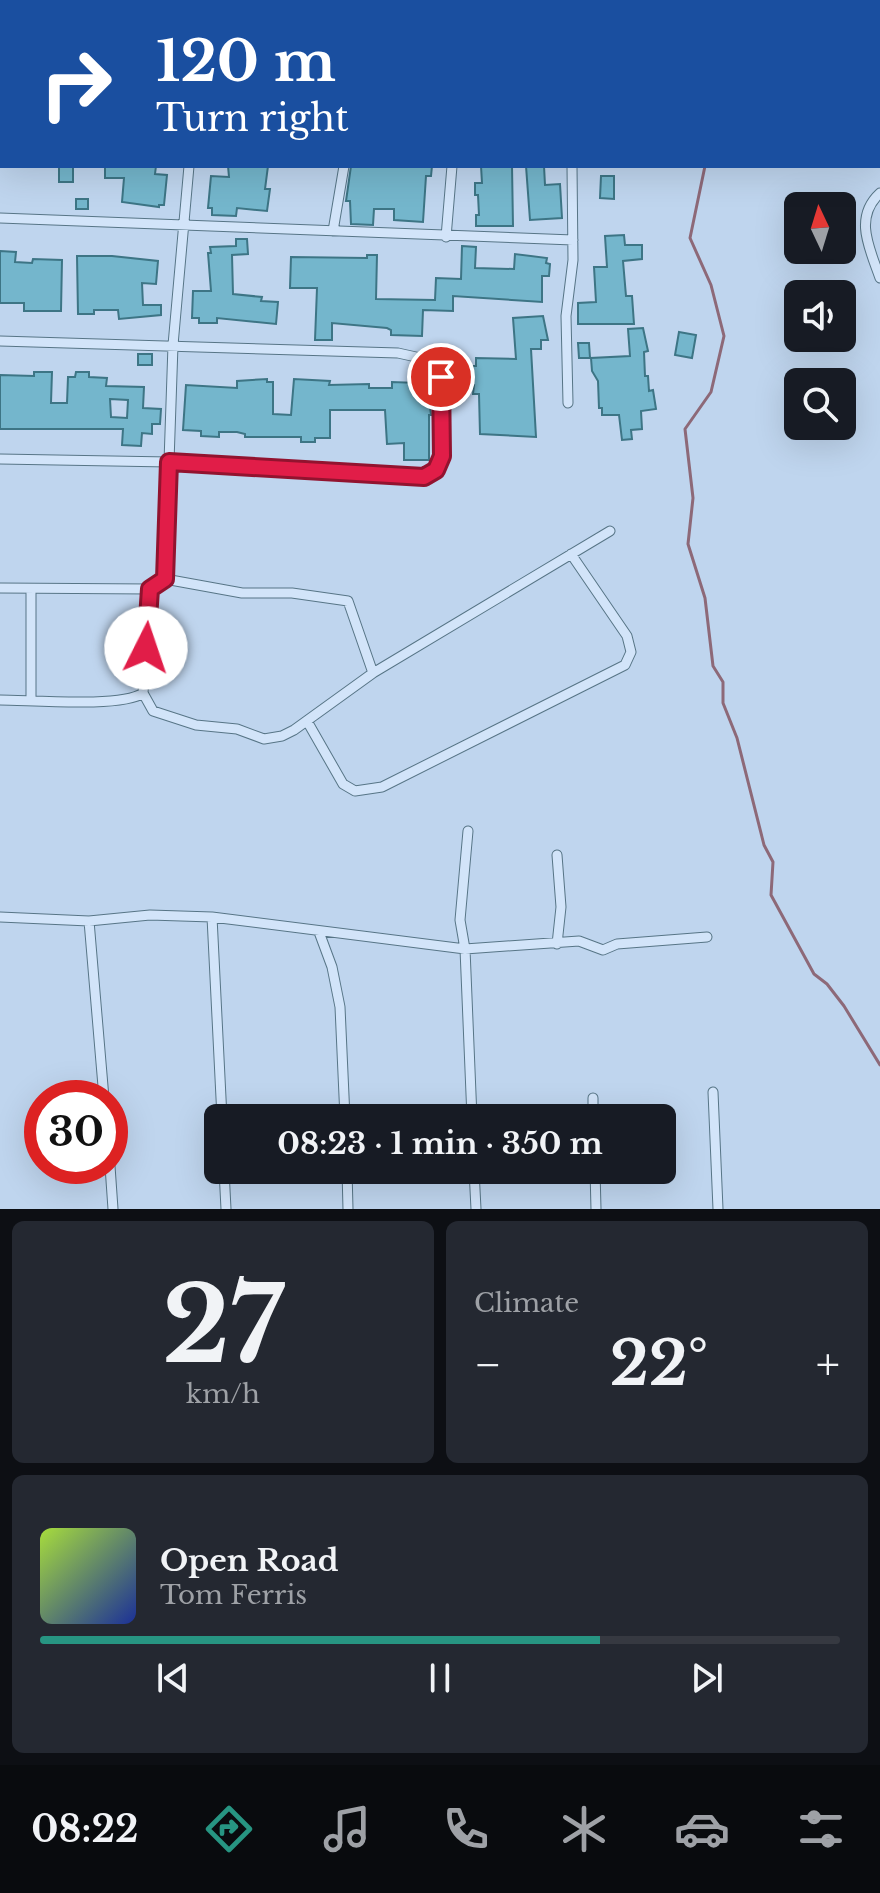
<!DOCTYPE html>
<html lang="en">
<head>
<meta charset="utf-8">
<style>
	:root { --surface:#171b24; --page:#242831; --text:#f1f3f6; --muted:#9ea1a6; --line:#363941; --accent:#279582 }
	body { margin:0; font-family:"Libre Baskerville",serif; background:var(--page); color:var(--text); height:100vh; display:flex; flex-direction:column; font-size:30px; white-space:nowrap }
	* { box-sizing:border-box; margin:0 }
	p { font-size:26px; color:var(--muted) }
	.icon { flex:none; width:44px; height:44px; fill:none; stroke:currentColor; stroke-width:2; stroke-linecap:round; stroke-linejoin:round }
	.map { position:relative; height:1209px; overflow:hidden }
	.details { display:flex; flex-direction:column; gap:12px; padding:12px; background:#0d0f14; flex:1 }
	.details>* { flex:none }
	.banner { position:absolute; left:0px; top:0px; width:880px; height:168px; box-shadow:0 8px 32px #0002; background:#1a4fa0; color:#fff; overflow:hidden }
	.needle { width:52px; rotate:356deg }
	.tools { position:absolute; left:784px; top:192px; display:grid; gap:16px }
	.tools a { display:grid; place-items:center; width:72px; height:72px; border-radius:12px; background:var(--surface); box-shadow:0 8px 32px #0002; font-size:40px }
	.speed { position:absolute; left:24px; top:1080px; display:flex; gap:16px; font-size:40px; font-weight:700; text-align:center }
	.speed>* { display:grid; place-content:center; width:104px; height:104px; border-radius:50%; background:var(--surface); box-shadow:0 8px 32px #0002; line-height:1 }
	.speed .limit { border:12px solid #d22; background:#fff; color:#111 }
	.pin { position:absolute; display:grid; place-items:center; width:68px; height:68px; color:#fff; margin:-34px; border:4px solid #fff; border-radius:50%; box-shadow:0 2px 8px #0007 }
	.me { position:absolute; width:88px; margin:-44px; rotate:4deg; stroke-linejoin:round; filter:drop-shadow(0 0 6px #0008) }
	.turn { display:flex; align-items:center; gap:28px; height:168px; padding:0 24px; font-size:36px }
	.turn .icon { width:104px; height:104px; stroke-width:2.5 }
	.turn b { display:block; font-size:56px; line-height:68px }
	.big { font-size:60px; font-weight:700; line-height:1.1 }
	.details .widget { flex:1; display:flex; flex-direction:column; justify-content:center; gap:12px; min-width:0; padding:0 28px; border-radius:12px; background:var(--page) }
	.details .dial { align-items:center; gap:0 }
	.dial b { font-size:104px; line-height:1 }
	.song { display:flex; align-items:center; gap:24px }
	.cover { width:96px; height:96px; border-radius:12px; background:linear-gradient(135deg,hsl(80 70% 55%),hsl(230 70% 35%)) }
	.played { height:8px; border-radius:4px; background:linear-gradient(90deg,var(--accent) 70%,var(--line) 70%) }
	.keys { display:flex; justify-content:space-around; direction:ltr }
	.heat { display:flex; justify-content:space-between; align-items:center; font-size:44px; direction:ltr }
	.details .tiles { flex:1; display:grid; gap:12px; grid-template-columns:1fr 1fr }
	.widget:last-child { grid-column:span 2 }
	.trip { position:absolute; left:204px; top:1104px; width:472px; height:80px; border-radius:12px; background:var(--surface); box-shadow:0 8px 32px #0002; font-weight:700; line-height:80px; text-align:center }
	.tabs { display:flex; height:128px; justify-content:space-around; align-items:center; background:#090b0e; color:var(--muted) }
	.tabs .icon { width:56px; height:56px }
	.tabs .active { color:var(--accent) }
	.tabs b { font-size:36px; color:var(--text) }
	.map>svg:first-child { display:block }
</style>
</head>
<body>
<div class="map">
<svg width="880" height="1209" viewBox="0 0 880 1209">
	<rect width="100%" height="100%" fill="#bfd5ee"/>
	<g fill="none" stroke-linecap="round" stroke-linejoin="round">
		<path stroke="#8d6978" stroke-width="3" d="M 768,2 L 768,0
			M 705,166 L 690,238 L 711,285 L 724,336 L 711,392 L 685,429 L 693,498 L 688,544 L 705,598 L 713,666 L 723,682 L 723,703 L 737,738 L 764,845 L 773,862 L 771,895 L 814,974 L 827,984 L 844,1006 L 880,1065"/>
	</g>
	<path fill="#74b6cc" stroke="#3d7585" stroke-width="2" fill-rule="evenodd" d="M 59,166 L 73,166 L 73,182 L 59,182 Z
		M 156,166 L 155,174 L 167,175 L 164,205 L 159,205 L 159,207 L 122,202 L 124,178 L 105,178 L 105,167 Z
		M 228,166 L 268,166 L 265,189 L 270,189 L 267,211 L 237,208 L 236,216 L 212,215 L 212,208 L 208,208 L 211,176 L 229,177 Z
		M 351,166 L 432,166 L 431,176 L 426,176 L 423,222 L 394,220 L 394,209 L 374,209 L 373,225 L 351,224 L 350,201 L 346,201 Z
		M 481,166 L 512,166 L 513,226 L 476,226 L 476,215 L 479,215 L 478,195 L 475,195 L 475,183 L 482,183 Z
		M 526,166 L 544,166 L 545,185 L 560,184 L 562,218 L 530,220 Z
		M 601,176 L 614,176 L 614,199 L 600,198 Z
		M 76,199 L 88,199 L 88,209 L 76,209 Z
		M 624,235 L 625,245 L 642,245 L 642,259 L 623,261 L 626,296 L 632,296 L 634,324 L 578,324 L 578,303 L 596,302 L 594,267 L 607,267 L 605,236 Z
		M 236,239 L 247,239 L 248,254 L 232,255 L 233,294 L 262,297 L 261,301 L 278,302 L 276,324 L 217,318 L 217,323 L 199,323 L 199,318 L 192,318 L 193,291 L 211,291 L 208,253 L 211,253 L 210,247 L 236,246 Z
		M 462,246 L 476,247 L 475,268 L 514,269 L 515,254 L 547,258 L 546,263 L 550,264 L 549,276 L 542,276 L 542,302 L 453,296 L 453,311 L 423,310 L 422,336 L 391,335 L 391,330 L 387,328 L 332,323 L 332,340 L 315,340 L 317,288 L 290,288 L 291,257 L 367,258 L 367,255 L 377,255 L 376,299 L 435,300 L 436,278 L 461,279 Z
		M 0,251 L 16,252 L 15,262 L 32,263 L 33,259 L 62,260 L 61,311 L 24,311 L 24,303 L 0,303 Z
		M 77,256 L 112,256 L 158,261 L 156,284 L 142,283 L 143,305 L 161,305 L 161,315 L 119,319 L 118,310 L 94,310 L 94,314 L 78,314 Z
		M 543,316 L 548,340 L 541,340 L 541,349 L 531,349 L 536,437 L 480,434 L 479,394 L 473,394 L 474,385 L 468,385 L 468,366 L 476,366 L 476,358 L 516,359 L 513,318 Z
		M 643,328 L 648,351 L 644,352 L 645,376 L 648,376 L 649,391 L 653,390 L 656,409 L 641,411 L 642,429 L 631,430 L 632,439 L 622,440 L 619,415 L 602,415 L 602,408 L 599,408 L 598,381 L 592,371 L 591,358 L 630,356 L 628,329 Z
		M 679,332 L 696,335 L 692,358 L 675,355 Z
		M 578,343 L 589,343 L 590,358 L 579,358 Z
		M 138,354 L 152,354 L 152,365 L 138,365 Z
		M 34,372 L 52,372 L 51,403 L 67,403 L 68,377 L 75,377 L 76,372 L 89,372 L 89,377 L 107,378 L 106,386 L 144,387 L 143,408 L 161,409 L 160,424 L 152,424 L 152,434 L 142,433 L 141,446 L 122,445 L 123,429 L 0,429 L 0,375 L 34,376 ZM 110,399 L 128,400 L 127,418 L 111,417 Z
		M 427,372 L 430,376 L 430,390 L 428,390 L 431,415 L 429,415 L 429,460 L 404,460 L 404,443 L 387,444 L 385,410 L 330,410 L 330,438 L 315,438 L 315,442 L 301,442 L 301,437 L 245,437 L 245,434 L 237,432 L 219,432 L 219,437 L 201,436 L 201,431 L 183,430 L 186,385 L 237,388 L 237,381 L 267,379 L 267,382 L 273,382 L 273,414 L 291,415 L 294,379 L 330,381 L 329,385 L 369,384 L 369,388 L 392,388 L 392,382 L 418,383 L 418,373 Z"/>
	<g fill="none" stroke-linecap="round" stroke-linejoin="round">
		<defs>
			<path id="street" d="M 11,2 L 14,0
				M 841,2 L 842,0
				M 0,7 L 2,6
				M 880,193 C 853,218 870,249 880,278
				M 0,218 L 573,240
				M 333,231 L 344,166
				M 446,237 L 452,166
				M 0,341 L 398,353 L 425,359 L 441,377 L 442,456 L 436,470 L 424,477 L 169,462 L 0,459
				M 568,403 L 566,316 L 573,260 L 572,166
				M 165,579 L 173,345 L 189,166
				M 0,588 L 150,589 L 165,579 L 242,593 L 292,593 L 348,601 L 373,673
				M 143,693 L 153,711 L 196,725 L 237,729 L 264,739 L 282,736 L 294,730 L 373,673 L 610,531
				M 0,700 C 30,700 122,708 143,693 L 150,589
				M 31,700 L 31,589
				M 307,721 L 343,784 L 355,791 L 382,787 L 625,665 L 631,652 L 627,636 L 571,554
				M 468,831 L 460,920 L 465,949 L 472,1118
				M 557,855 L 561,907 L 557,944
				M 0,917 L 89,921 L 150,915 L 212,917 L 465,949 L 579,941 L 603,950 L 617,944 L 707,937
				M 212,917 L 222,1118
				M 89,921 L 104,1098
				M 319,932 L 332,967 L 340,1007 L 345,1118
				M 713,1092 L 718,1209
				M 593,1098 L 593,1118
				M 110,1166 L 113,1209
				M 224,1170 L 226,1209
				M 347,1170 L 348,1209
				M 474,1170 L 476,1209
				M 595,1170 L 596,1209"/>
		</defs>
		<use href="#street" stroke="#577586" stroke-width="11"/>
		<use href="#street" stroke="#d2e4f9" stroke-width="9"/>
	</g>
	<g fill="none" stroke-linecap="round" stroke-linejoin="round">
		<defs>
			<path id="route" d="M 146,648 L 150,589 L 165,579 L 169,462 L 424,477 L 436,470 L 442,456 L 441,377"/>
		</defs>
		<use href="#route" stroke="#92132f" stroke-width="20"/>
		<use href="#route" stroke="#e11d48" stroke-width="14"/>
	</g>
</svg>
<div class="tools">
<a><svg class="needle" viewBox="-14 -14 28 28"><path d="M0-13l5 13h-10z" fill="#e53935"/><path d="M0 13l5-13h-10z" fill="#9ea1a6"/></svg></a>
<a><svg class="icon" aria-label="sound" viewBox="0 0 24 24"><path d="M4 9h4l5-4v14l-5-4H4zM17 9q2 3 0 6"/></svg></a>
<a><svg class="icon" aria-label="search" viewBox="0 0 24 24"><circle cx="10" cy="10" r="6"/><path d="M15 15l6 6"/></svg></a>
</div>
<div class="speed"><div class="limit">30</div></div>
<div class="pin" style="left:441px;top:377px;background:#d93025"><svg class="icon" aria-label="arrive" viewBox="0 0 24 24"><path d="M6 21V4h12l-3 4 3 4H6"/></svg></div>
<svg class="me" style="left:146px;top:648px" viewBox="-20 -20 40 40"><circle r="19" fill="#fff"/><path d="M0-13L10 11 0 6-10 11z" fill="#e11d48"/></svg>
<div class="trip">08:23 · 1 min · 350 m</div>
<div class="banner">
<div class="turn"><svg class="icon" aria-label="right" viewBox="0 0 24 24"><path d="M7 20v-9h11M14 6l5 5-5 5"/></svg><div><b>120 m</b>Turn right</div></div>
</div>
</div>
<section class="details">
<div class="tiles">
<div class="widget dial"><b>27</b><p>km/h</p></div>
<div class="widget"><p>Climate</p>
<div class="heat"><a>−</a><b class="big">22°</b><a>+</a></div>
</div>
<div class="widget">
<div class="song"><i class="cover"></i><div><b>Open Road</b><p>Tom Ferris</p></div></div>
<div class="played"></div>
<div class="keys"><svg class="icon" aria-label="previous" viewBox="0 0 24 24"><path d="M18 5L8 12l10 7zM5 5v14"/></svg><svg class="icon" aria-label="pause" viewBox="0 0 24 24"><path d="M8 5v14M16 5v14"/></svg><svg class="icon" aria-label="next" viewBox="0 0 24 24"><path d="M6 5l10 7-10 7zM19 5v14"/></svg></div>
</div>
</div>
</section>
<nav class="tabs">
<b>08:22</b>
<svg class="icon active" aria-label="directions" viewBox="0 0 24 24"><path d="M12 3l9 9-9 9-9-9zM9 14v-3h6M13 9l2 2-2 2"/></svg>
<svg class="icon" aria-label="music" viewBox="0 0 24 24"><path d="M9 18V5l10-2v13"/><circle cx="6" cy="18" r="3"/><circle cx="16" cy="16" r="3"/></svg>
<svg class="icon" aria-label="phone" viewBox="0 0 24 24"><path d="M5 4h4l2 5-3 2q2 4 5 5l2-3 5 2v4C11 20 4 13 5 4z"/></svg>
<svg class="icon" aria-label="climate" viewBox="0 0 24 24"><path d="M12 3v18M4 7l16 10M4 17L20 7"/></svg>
<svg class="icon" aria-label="car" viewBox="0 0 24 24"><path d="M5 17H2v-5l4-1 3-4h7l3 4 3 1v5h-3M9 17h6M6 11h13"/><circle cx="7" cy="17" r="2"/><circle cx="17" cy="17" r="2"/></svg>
<svg class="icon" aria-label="filters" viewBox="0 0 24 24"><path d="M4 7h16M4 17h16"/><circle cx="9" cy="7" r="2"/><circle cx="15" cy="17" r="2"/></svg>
</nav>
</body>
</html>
